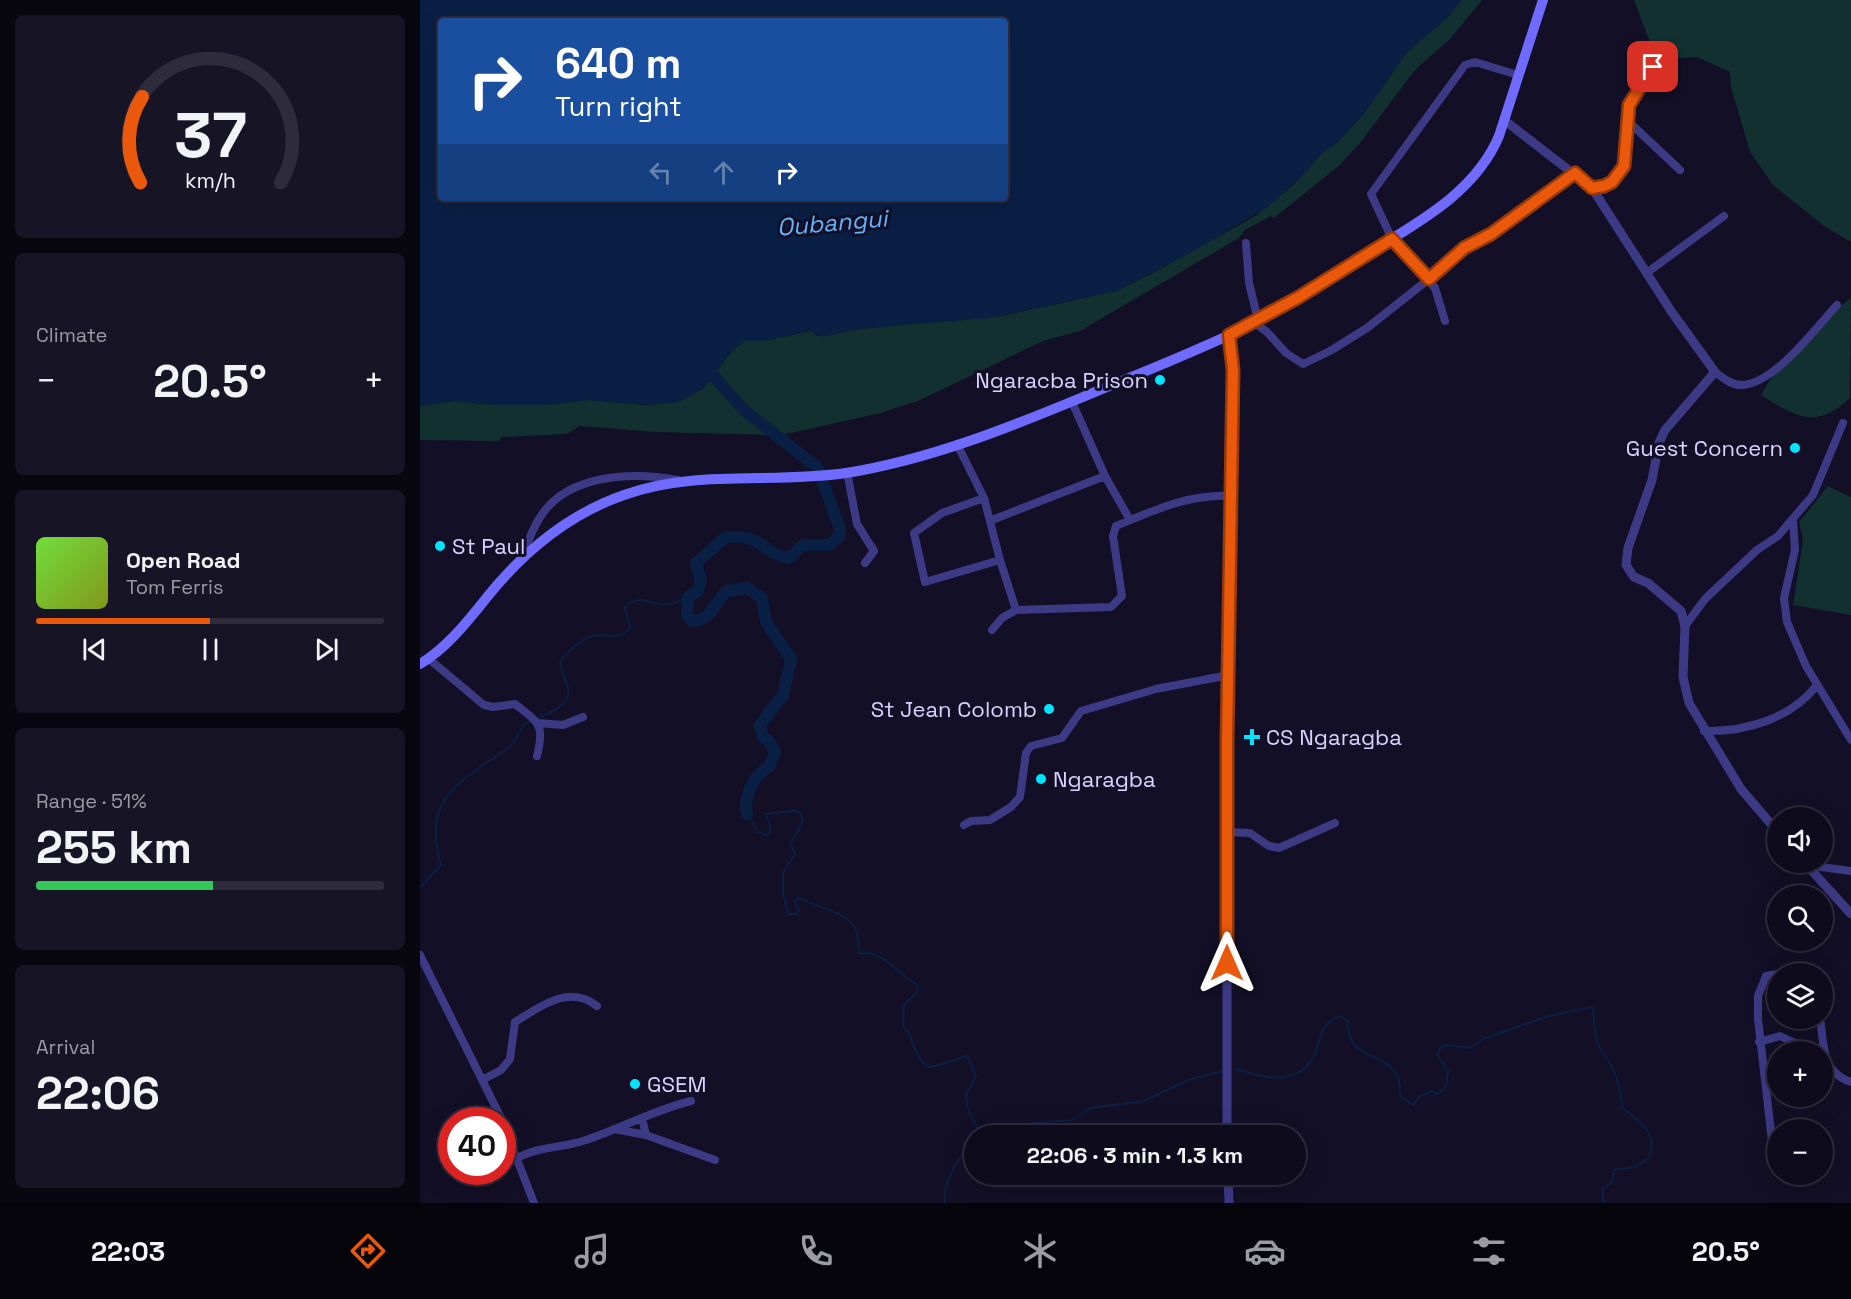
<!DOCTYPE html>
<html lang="en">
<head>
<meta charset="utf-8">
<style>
	:root { --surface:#0e0b1c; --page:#171425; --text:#f1f3f6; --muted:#9b9ba3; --line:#2e2b3b; --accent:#ea580c }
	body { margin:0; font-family:"Space Grotesk",sans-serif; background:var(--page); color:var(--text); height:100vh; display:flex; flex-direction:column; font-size:22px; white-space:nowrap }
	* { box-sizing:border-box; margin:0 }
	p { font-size:20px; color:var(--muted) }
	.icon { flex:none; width:33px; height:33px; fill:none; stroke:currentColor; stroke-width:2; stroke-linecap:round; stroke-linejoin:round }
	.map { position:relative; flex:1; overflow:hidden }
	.sheet { display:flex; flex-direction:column; gap:15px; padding:15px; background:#08060f; width:420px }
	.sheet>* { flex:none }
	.banner { position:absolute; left:18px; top:18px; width:570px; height:183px; border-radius:6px; box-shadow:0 6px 24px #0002,0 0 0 2px var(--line); background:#1a4fa0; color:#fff; overflow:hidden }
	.controls { position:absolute; left:1347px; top:807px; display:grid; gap:12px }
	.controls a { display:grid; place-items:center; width:66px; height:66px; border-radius:50%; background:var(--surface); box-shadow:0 6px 24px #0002,0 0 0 2px var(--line); font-size:30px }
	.speed { position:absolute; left:18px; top:1107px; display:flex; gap:12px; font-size:30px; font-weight:700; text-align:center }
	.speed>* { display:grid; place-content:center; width:78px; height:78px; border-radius:50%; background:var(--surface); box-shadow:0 6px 24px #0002,0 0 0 2px var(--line); line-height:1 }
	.speed .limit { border:9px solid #d22; background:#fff; color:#111 }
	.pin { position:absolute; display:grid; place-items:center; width:51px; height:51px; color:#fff; margin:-26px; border-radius:12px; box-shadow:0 3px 9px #0006 }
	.me { position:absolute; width:66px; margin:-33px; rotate:0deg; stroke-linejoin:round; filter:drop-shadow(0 0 4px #0008) }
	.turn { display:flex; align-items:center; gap:21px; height:126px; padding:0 18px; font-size:27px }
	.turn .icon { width:78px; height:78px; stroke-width:2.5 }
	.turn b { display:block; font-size:42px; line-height:51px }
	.lanes { display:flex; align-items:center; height:57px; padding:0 18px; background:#0003; justify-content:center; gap:30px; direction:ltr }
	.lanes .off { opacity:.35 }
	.big { font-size:45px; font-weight:700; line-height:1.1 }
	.sheet .widget { flex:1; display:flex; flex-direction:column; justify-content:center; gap:9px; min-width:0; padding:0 21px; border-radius:9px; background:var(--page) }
	.sheet .dial { align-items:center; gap:0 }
	.dial svg { height:156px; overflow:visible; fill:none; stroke:var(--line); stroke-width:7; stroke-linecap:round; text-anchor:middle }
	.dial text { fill:var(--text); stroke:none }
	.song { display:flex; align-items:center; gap:18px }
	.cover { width:72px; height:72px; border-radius:9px; background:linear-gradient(135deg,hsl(100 70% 55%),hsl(70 70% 35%)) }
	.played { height:6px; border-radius:3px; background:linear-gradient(90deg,var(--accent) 50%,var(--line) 50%) }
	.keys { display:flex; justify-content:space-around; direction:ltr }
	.heat { display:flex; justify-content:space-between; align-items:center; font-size:33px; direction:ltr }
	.charge { height:9px; border-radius:4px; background:linear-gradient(90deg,#34c759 51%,var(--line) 0) }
	.trip { position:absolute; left:544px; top:1125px; width:342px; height:60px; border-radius:30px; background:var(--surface); box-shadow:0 6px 24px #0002,0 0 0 2px var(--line); font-weight:700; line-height:60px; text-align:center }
	.tabs { display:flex; height:96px; justify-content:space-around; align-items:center; background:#06040b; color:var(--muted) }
	.tabs .icon { width:42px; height:42px }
	.tabs .on { color:var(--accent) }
	.tabs b { font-size:27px; color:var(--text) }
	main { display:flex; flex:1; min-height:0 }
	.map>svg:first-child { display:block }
</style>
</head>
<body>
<main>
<section class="sheet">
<div class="widget dial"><svg viewBox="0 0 100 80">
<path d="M14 69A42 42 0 1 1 86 69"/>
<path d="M14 69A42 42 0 0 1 15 25" stroke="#ea580c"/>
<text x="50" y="56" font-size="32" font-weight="700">37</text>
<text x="50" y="72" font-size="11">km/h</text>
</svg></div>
<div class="widget"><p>Climate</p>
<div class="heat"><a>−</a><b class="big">20.5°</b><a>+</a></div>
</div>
<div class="widget">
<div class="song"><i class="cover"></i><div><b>Open Road</b><p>Tom Ferris</p></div></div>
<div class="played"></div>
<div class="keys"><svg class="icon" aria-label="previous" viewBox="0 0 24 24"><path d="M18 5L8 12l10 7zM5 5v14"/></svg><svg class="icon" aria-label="pause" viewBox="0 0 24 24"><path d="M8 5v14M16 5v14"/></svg><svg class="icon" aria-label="next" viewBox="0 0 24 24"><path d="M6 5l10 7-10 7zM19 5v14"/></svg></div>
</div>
<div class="widget"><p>Range · 51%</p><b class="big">255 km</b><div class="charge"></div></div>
<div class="widget"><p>Arrival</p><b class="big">22:06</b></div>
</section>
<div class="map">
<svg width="1431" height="1203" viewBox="0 0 1431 1203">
	<rect width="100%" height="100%" fill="#130f26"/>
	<path fill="#12302f" d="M 1041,0 L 1062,0 L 1029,40 L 994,71 L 940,143 L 920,165 L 854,218 L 851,216 L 825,230 L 819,238 L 660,331 L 623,341 L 498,401 L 460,413 L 371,433 L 354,435 L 236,432 L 160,426 L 147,434 L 82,437 L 79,441 L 0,440 L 0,406 L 35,401 L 76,405 L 125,405 L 169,400 L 225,405 L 258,402 L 284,388 L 312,351 L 324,341 L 343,341 L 391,331 L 398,336 L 439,329 L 586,315 L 696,291 L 742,268 L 835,216 L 873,185 L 901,154 L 919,141 L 946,111 L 986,53 L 1029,16 Z
		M 1214,0 L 1431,0 L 1431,242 L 1404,226 L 1353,185 L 1330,152 L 1311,87 L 1310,72 L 1277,57 L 1251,59 L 1233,50 Z
		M 1431,298 L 1430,398 C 1397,430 1376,417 1341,395 C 1363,356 1395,324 1431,298 Z
		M 1408,486 L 1431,497 L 1431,615 L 1373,605 L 1383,540 L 1379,522 Z"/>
	<path fill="#0a1f44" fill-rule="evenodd" d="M 0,0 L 1041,0 L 1029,16 L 986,53 L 946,111 L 919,141 L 901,154 L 886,172 L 849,206 L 763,257 L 696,291 L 570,318 L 439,329 L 402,337 L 391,331 L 343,341 L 324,341 L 312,351 L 284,388 L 258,402 L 225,405 L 169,400 L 125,405 L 76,405 L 35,401 L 0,406 ZM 21,21 L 585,21 L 585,198 L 21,198 Z"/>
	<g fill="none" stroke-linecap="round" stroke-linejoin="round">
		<path stroke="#0a1f44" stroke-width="2" d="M 327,814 L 338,832 L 347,836 L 351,829 L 346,814 L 373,811 L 380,812 L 383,821 L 371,844 L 375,854 L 363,873 L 363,893 L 368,914 L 377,914 L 379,910 L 374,901 L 380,898 C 397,908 420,909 434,926 C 439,933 437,945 440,954 L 449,953 L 462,958 L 497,985 L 498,991 L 484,1005 L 483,1026 L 491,1037 L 492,1043 L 501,1061 L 509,1067 C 525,1065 532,1060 547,1056 L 556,1075 C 554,1082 550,1087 547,1093 C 543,1105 556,1127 562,1135 L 613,1123 L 652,1120 L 671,1108 L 724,1101 L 768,1080 L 803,1071
			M 0,888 L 21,865 C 0,796 43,781 89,747 C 96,742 99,731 105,724 C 117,717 153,709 148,688 C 145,678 141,672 140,661 C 149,652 157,642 169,637 C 184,631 198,643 210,628 L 205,608 C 216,591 234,607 250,604 C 256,603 263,599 268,597
			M 816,1069 C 839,1077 873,1086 890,1062 C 903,1044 894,1028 919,1016 L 928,1021 C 927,1063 963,1048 978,1077 C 980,1081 980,1090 980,1095 L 993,1105 L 1000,1096 L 1012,1091 L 1018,1094 L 1026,1087 L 1028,1071 L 1018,1056 L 1020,1048 L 1026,1045 L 1050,1048 L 1063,1039 L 1129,1016 L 1172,1007 C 1176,1020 1172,1030 1178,1044 C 1181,1052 1187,1058 1191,1065 C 1198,1078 1201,1092 1202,1107 C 1220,1124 1239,1131 1229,1158 L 1215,1167 L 1194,1170 L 1192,1182 L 1183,1189 L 1183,1203
			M 525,1203 C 521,1184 541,1152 555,1141"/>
		<path stroke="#0a1f44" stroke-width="12" d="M 283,364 L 324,410 L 398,468 L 420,529 L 420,536 L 409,545 L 383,545 L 369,558 C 344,555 345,534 306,537 L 276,563 L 281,580 L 278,591 L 268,597 L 267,616 L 272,621 C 292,620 294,603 307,591 L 327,588 L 342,598 L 346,622 L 371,659 L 363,695 L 340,725 L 343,737 L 349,741 L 355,752 L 349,767 C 333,775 323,798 327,814"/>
		<path stroke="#3d3a85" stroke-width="8" d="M 1210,123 L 1260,170
			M 1172,188 L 1184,186 L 1192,181 L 1204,166 L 1209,105 L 1240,55
			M 826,243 L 829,283 L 838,320
			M 1228,272 L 1304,216
			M 1025,321 L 1015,288 L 972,239 L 951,194 L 1045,65 L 1055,62 L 1098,75
			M 834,322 L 847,332 L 866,353 L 883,364 L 910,351 L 947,328 L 1009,279 L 1044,248 L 1071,234 L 1155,173
			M 1295,372 C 1303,378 1312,386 1323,385 C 1356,382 1395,329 1417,305
			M 652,402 L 685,476 L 710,520
			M 537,444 L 564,498 L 580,560 L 596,610
			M 427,472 L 437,524 L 454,551 L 445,563
			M 564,498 L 522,513 L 494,533 L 505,582 L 580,560
			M 572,520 L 685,476
			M 1373,520 L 1375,550 L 1364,598 L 1367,622 L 1386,666 L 1431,740
			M 102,557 C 107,544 112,530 119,519 C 146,473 213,472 258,480
			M 1265,626 L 1285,599 L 1337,550 L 1358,536 L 1393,495 L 1423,423
			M 572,630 L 582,618 L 596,610 L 691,607 L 702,596 L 693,536 L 696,526 C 735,510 768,494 811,496
			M 9,659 L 64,705 L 73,707 L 95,704 C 119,723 125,724 117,756
			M 118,723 L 143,725 L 163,717
			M 1284,731 C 1325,732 1371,719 1397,685
			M 544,825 L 551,821 L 570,820 L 591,807 L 600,797 L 606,753 L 611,746 L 642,738 L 661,711 L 736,689 L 809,675
			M 806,832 L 830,833 L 849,846 L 859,848 L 915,823
			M 1386,865 L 1431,871
			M 0,955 L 82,1120
			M 1400,1018 C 1404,1044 1401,1073 1431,1082
			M 1339,1042 L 1360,1036 L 1394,1052
			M 64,1079 L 81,1070 L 90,1059 L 95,1022 C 121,1006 149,984 177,1006
			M 222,1118 L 226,1135
			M 82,1121 L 114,1203
			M 194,1129 L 226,1135 L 295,1160
			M 1352,1141 L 1338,1019 L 1338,996 L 1346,976 L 1358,974
			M 99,1157 C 121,1146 143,1148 166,1140 C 202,1128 234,1110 271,1101"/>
		<path stroke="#3d3a85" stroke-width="9" d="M 1084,120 L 1172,188 L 1251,311 L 1295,372 L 1245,430 L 1239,443 L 1232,480 L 1208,548 L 1206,565 L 1214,577 L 1228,583 L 1261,611 L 1265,626 L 1263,677 L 1269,703 L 1321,789 L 1358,832
			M 1384,862 L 1431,914
			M 807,1136 L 807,742 L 813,370 L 809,335
			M 808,1174 L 809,1203"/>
		<path stroke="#6f6bff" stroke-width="10" d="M 0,664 C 32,645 54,612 78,584 C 112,545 155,512 204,495 C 276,469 352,484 426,473 C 508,460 588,428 663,397 C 711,377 760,358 807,336 C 856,312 901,283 947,254 C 997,223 1055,193 1079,136 L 1123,0"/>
	</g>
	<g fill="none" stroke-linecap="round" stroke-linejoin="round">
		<defs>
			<path id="route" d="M 807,963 L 807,742 L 813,370 L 809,335 L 879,297 L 972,239 L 1009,279 L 1044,248 L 1071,234 L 1155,173 L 1172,188 L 1184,186 L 1192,182 L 1204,166 L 1209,105 L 1233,67"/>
		</defs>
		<use href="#route" stroke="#983908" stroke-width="15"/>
		<use href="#route" stroke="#ea580c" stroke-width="10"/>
	</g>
	<g fill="#00e5ff" stroke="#130f26" stroke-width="2">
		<circle cx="740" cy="380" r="6"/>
		<circle cx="1375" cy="448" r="6"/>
		<circle cx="20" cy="546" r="6"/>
		<circle cx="629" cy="709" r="6"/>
		<path d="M829 728h6v6h6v6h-6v6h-6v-6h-6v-6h6z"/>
		<circle cx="621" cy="779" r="6"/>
		<circle cx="215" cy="1084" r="6"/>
	</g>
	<g text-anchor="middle" stroke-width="6" stroke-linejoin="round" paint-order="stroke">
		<g font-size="22" fill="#d9d4ff" stroke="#130f26" text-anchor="start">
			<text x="728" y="388" text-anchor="end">Ngaracba Prison</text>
			<text x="1363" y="456" text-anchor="end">Guest Concern</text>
			<text x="32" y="554">St Paul</text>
			<text x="617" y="717" text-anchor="end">St Jean Colomb</text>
			<text x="846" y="745">CS Ngaragba</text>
			<text x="633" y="787">Ngaragba</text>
			<text x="227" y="1092">GSEM</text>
		</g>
		<g font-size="24" font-style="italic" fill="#62b6ff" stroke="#130f26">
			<text transform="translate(412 223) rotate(-5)" y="8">Oubangui</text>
		</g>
	</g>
</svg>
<div class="controls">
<a><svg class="icon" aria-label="sound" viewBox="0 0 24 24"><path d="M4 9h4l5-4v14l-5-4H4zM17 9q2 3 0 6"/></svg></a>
<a><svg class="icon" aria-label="search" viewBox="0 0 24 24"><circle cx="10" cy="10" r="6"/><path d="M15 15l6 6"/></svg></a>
<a><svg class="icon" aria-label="layers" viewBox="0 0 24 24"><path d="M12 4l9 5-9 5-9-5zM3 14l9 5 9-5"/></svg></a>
<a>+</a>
<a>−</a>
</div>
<div class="speed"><div class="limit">40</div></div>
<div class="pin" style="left:1233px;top:67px;background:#d93025"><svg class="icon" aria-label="arrive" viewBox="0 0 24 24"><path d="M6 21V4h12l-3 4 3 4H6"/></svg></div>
<svg class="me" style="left:807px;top:963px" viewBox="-20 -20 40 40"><path d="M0-17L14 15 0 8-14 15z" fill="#ea580c" stroke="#fff" stroke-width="4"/></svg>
<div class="trip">22:06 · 3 min · 1.3 km</div>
<div class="banner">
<div class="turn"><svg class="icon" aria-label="right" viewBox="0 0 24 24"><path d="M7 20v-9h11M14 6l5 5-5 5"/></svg><div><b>640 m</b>Turn right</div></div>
<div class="lanes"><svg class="icon off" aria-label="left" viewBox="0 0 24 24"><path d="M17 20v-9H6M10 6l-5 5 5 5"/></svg><svg class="icon off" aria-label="ahead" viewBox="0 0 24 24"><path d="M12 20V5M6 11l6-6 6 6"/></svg><svg class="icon" aria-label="right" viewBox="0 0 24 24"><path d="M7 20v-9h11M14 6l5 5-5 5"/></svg></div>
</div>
</div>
</main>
<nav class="tabs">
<b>22:03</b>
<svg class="icon on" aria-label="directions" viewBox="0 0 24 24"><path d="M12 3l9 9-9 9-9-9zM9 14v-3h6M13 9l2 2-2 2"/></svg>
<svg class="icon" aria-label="music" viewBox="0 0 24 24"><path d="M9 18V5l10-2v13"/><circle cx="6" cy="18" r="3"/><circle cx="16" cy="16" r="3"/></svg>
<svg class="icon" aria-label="phone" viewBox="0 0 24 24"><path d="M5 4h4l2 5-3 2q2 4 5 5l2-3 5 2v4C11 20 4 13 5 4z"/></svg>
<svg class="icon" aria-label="climate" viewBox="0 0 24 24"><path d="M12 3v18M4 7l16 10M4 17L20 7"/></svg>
<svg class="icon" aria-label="car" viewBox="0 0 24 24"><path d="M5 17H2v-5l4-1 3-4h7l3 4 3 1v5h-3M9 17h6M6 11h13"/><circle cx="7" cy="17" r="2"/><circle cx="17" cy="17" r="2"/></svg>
<svg class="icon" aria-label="filters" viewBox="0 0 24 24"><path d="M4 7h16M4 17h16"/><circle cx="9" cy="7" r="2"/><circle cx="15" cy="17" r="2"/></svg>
<b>20.5°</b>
</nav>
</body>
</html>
